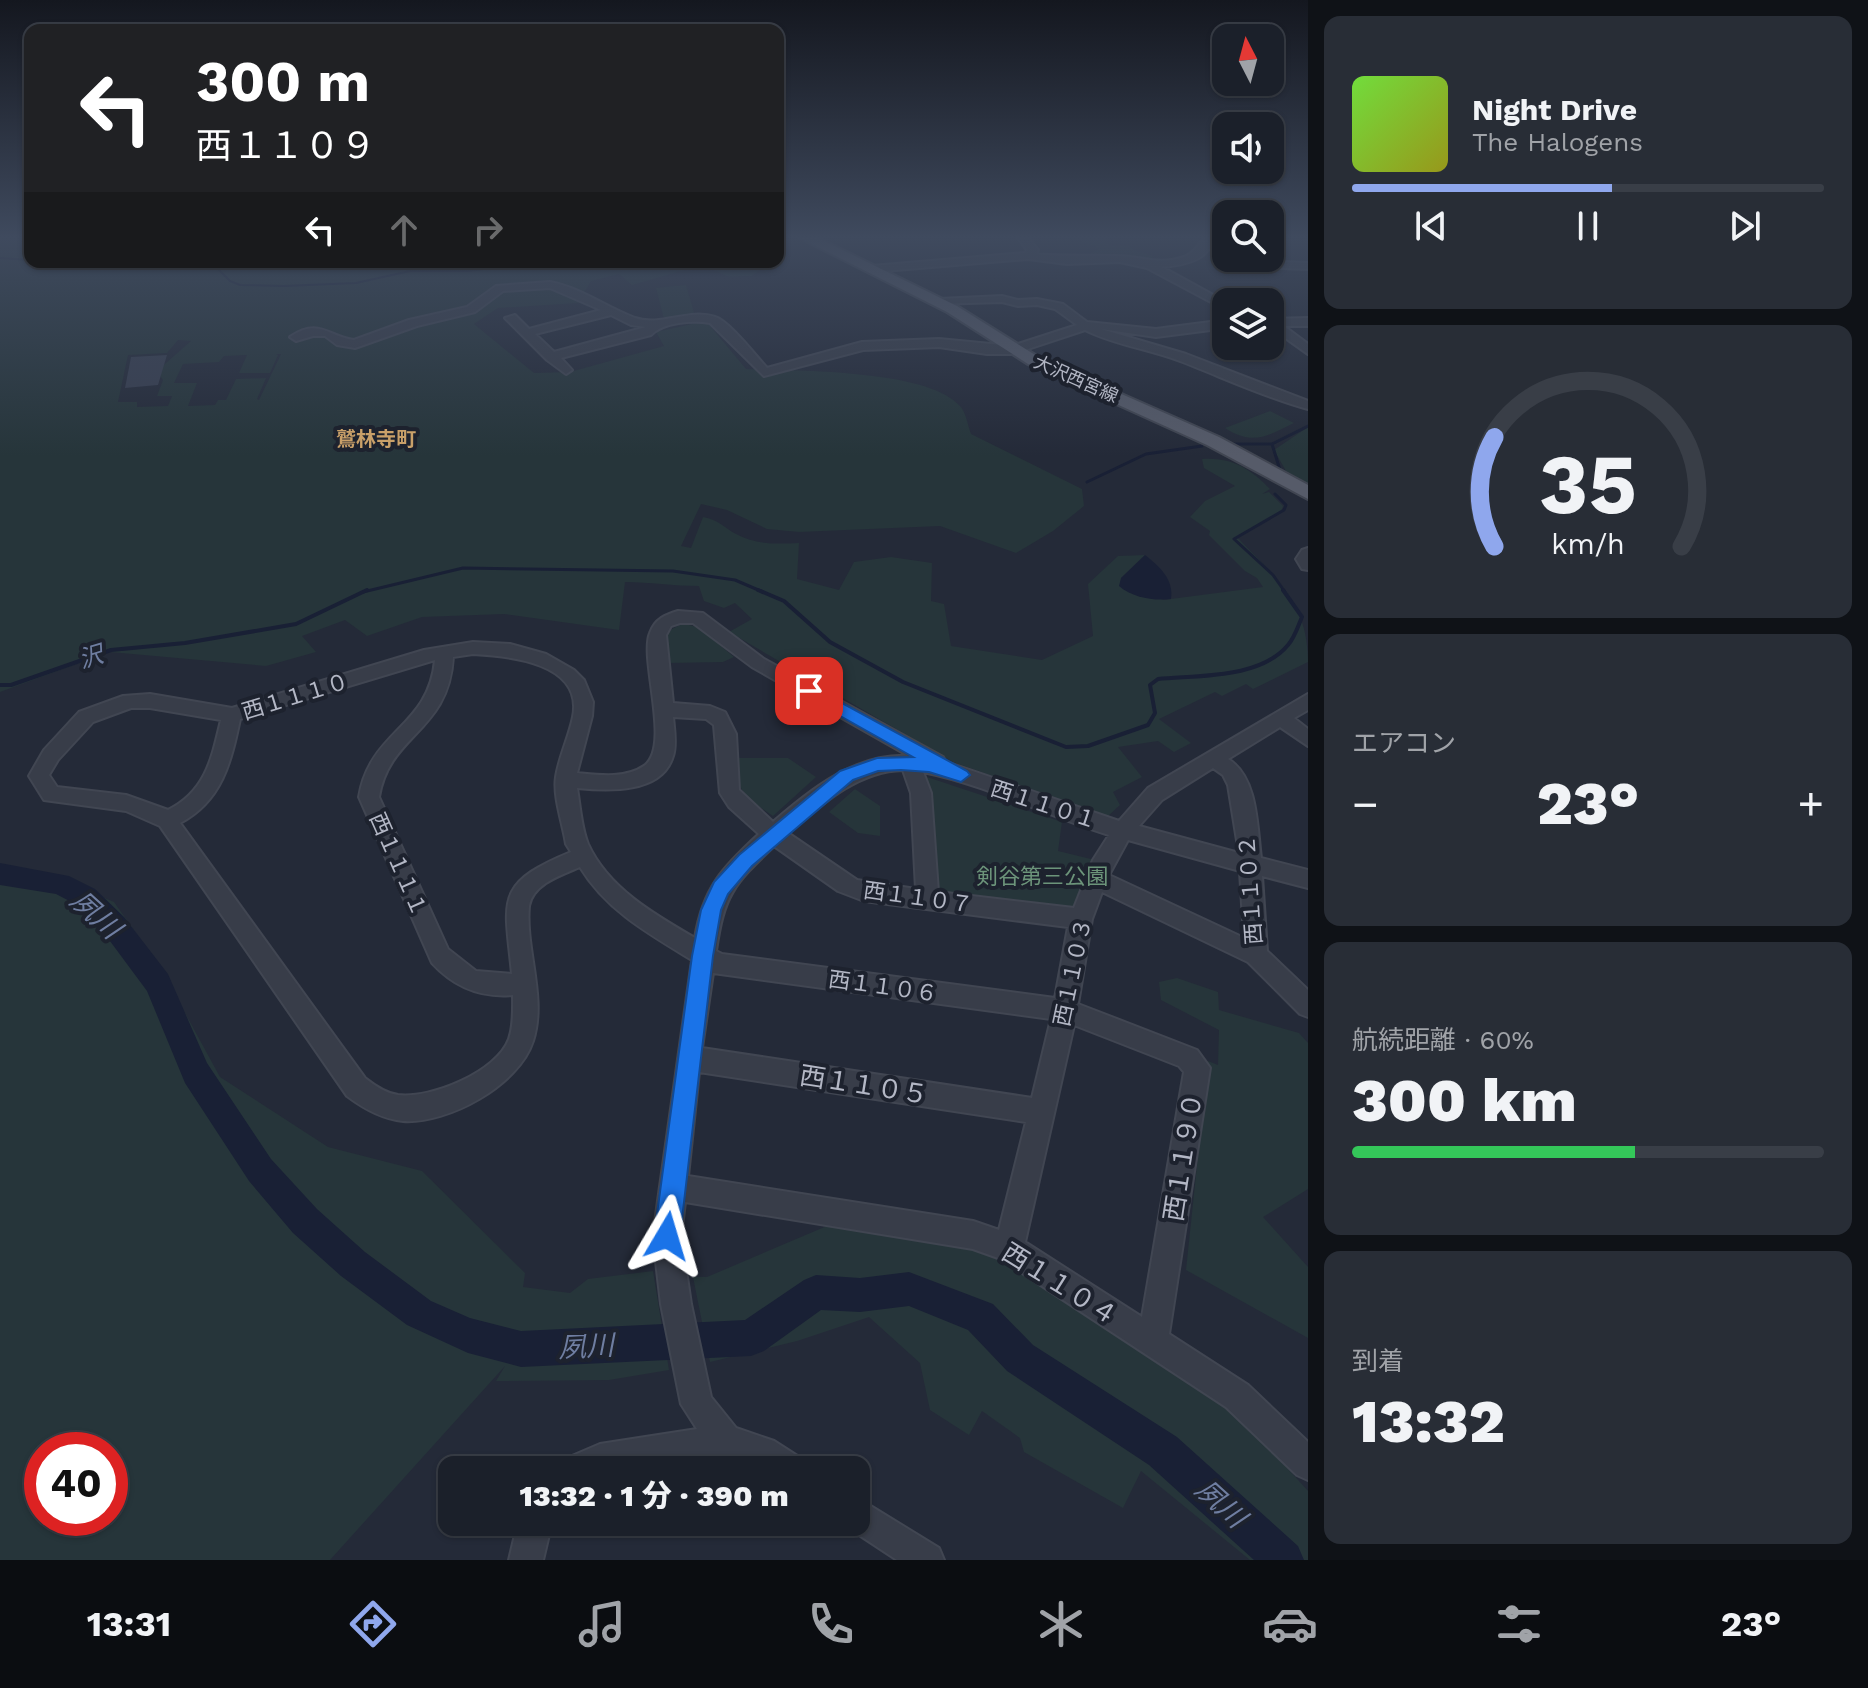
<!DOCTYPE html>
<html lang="ja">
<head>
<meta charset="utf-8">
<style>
	:root { --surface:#1b202a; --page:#282d36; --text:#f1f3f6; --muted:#a0a3a8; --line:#393e47; --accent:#8fa7ed }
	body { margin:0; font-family:"Work Sans","Noto Sans JP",sans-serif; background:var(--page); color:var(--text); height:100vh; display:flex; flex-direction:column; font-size:30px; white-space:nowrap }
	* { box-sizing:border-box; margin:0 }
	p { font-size:26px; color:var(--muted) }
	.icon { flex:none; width:44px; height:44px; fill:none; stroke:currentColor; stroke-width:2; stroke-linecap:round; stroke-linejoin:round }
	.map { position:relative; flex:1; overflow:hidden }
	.sheet { display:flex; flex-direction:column; gap:16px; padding:16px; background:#0f1217; width:560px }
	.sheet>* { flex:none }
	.banner { position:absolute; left:24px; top:24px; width:760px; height:244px; border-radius:16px; box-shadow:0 2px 6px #0004,0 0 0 2px var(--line); background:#202124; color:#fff; overflow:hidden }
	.needle { width:52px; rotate:354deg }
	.buttons { position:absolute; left:1212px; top:24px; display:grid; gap:16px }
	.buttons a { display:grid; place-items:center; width:72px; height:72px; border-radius:16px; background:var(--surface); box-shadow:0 2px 6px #0004,0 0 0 2px var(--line); font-size:40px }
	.speed { position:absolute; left:24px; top:1432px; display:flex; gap:16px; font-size:40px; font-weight:700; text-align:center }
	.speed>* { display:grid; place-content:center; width:104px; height:104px; border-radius:50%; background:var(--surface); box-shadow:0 2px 6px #0004,0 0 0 2px var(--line); line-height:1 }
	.speed .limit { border:12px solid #d22; background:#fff; color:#111 }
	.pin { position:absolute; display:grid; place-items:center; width:68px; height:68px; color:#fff; margin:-34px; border-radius:16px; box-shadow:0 4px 12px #0006 }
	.me { position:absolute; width:88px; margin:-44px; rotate:7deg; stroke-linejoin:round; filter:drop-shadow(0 0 6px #0008) }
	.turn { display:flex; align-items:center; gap:28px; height:168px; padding:0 40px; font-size:36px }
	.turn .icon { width:104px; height:104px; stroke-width:2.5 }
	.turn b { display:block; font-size:56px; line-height:68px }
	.lanes { display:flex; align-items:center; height:76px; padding:0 40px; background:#0003; justify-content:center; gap:40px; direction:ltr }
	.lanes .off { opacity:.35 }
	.big { font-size:60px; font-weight:800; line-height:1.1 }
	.sheet .widget { flex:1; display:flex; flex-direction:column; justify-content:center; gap:12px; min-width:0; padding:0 28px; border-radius:16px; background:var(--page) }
	.sheet .dial { align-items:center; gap:0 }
	.dial svg { height:208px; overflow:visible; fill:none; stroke:var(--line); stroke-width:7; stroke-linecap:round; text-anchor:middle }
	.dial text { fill:var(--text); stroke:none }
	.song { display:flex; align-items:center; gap:24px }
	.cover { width:96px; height:96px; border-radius:12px; background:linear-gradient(135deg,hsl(100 70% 55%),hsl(60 70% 35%)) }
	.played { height:8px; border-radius:4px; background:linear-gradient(90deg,var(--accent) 55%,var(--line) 55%) }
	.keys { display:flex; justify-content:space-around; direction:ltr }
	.heat { display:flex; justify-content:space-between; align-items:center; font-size:44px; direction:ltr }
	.charge { height:12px; border-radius:6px; background:linear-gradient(90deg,#34c759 60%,var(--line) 0) }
	.trip { position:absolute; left:438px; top:1456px; width:432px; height:80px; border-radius:16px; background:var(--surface); box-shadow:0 2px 6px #0004,0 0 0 2px var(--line); font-weight:800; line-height:80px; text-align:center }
	.dock { display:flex; height:128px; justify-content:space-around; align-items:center; background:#0b0d11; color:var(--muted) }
	.dock .icon { width:56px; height:56px }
	.dock .active { color:var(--accent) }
	.dock b { font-size:36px; color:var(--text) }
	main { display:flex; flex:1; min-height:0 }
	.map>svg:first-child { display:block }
</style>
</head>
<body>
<main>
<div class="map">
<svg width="1308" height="1560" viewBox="0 0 1308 1560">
	<rect width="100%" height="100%" fill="#242a38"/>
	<path fill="#26353a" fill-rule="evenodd" d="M 0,237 L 30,237 L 30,262 L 762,262 L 763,268 L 752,276 L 729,277 L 702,265 L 632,285 L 619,274 L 591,281 L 578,303 L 498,308 L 474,324 L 534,373 L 570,372 L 664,346 L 656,332 L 706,321 L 746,369 C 796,371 927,369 960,406 C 966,412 968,426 971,434 L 1082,489 L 1084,506 L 1053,531 L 1016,553 L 940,526 L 799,532 L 767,529 L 727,510 L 701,504 L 681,546 L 691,548 L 703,517 C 719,520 723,527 736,534 C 756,545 777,544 799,543 L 797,579 L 839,590 L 854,562 L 891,557 L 932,563 L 931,601 L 944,604 L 951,646 L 1042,660 L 1093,636 L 1088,584 L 1118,556 L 1145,555 L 1121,578 L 1163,600 L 1263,587 L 1257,578 L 1245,571 L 1209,535 L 1210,531 L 1190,517 L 1205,501 L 1235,486 L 1204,468 L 1202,459 C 1231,457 1250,468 1270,489 L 1262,494 L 1269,492 L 1283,506 L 1281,512 L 1237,537 C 1275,577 1308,602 1308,662 L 1253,689 L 1246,684 L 1222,696 L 1215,692 L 1159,719 L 1191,743 L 1174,752 L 1158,741 L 1118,747 L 1142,777 L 1113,792 L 1120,805 L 1107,817 L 953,762 L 729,632 L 752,619 L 735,603 L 724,608 L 704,601 L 699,586 C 673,586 650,582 625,582 L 619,630 L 504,614 L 422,617 L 367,636 L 345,620 L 302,636 L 316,652 L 266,666 L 110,652 L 0,692 ZM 178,340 L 191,341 L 157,371 L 163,380 L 157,396 L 172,396 L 168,406 L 137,407 L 137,402 L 118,402 L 128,355 L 167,353 ZM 276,354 L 281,354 L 259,400 L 257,399 L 266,378 L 236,379 L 226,400 L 218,400 L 215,405 L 188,406 L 197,383 L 174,383 L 183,364 L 219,362 L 224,356 L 247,355 L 239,373 L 270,373 L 278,355 Z
		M 1068,237 L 1107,237 L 1105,243 L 1112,246 L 1129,245 L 1133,250 L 1153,256 L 1148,264 L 1084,258 L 1099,248 Z
		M 686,285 L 695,316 L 664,319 L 656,288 Z
		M 1270,411 L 1294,423 C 1267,436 1253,446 1225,428 Z
		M 1308,427 L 1308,484 L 1286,471 L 1274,450 Z
		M 684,624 L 698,627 L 734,657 L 723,662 L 668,663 C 667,641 660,631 684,624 Z
		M 737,758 L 788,758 L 816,777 L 773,816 C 743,795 738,796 737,758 Z
		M 921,775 L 1062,822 L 1058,851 L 1095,860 L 1078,907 L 943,893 L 935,888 Z
		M 855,789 L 880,806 L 880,836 L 858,833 L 829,812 Z
		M 0,866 L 45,873 L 114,902 L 160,967 L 220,1077 L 328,1147 L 422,1171 L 525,1273 L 523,1287 L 570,1293 L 588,1279 L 653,1271 L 669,1370 L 609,1380 L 496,1381 L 505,1366 L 330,1560 L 0,1560 ZM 42,1450 L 110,1450 L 110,1518 L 42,1518 Z
		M 1177,978 L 1218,992 L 1219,1010 L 1299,1033 L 1308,1043 L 1308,1189 L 1263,1217 L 1308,1267 L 1308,1338 L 1186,1270 L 1208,1061 L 1218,1065 L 1219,1030 L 1161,1000 L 1159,982 Z
		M 834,1223 L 969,1240 L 1003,1258 L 1233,1408 L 1308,1491 L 1308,1560 L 1250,1560 L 1141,1471 L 1123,1508 L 1024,1452 L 1020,1438 L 982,1411 L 969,1435 L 930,1410 L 920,1363 L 869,1317 L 797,1341 L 710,1362 L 693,1277 L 707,1277 Z"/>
	<path fill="#192035" d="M 1145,555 C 1159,566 1174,579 1171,599 C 1154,601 1133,598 1119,586 L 1121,578 Z"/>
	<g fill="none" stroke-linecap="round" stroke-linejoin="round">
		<path stroke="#192035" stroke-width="2" d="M 0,258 L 30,260
			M 106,262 L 208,266 L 217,268 L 230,281 L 240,285 L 284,286 L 356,283 L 410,271 L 469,271 L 536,262"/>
		<path stroke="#192035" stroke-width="3" d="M 1230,444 L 1272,444 L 1308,426
			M 1272,444 L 1280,470
			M 1087,482 L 1146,454 L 1202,446
			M 1275,494 L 1286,505 L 1284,510 L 1234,539 L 1273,575 L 1285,592
			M 363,592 L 463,568 L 673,571 L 735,580 L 763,592"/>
		<path stroke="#192035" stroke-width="4" d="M 758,590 L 784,601 L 830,642 L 903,682 L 1066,747 L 1088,746 L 1148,725 L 1155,713 L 1150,685 L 1158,679 C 1198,675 1260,679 1288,645 C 1295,637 1298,626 1302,617 L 1283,590
			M 0,685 L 11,685 L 111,650 L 185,643 L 296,624 L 367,590"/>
		<path fill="#192035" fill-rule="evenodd" d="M 0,863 L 69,876 L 95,889 L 124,917 L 168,974 L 207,1063 L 271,1159 L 317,1209 L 365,1252 L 431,1301 L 470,1318 L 521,1331 L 745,1320 L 804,1280 L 816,1275 L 860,1278 L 909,1272 L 993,1304 L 1033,1345 L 1177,1437 L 1298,1546 L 1304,1560 L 1254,1560 L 1149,1465 L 1007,1371 L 968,1330 L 909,1306 L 860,1312 L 821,1310 L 764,1351 L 751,1356 L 521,1367 L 468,1353 L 407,1325 L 341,1276 L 293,1233 L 249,1181 L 185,1083 L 147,991 L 104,933 L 77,905 L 56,894 L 0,885 Z"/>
	</g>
	<path fill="#373e4f" d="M 167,355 L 158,385 L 125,388 L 131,357 Z"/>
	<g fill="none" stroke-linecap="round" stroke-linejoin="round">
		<defs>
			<path id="minor" d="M 1017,237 L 1028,237 L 1038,250 L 1036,254 C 1063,257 1089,255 1117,256 C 1142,256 1158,266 1184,257 C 1196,253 1197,243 1207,237 L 1220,237 C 1213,243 1208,251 1202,256 C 1191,264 1174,266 1162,267 L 1226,302 L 1226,310 L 1147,268 L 1120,262 L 1067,264 L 1028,259 L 872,272 L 867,269 L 872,266 L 1025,253 L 1027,250 Z
				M 1270,257 L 1283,262 L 1308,263 L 1308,269 L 1281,268 L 1258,258 Z
				M 550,282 C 581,288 606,307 635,318 C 661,327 689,308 715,317 C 729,321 756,356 767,368 L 862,342 L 939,339 L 1012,346 L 1077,325 L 1055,309 L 1037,305 L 1018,306 L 1002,302 L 935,304 L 933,302 L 939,299 L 1002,296 L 1018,300 L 1037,299 L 1063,304 L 1087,322 L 1156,329 L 1226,320 L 1226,328 L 1156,337 L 1101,329 L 1186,354 L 1308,401 L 1308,409 C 1264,397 1222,377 1180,361 C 1149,349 1115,345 1085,330 L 1013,354 L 987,354 L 939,347 L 863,350 L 764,376 L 710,323 C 693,320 663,322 651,335 L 561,358 L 572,370 L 566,374 L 547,360 L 505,318 L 515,315 L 529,329 L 601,310 L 550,288 L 503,291 L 475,312 L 417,326 L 355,348 L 337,345 L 325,336 L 313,336 L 296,341 L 290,337 C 319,317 329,337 354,340 L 409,320 L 467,307 L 496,286 ZM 611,315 L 631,325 L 646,327 L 554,352 L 535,334 Z
				M 1308,318 L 1308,326 L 1284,326 L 1308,344 L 1308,354 L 1270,327 L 1270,319 Z
				M 1308,548 L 1308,570 L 1302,569 L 1296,559 L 1302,550 Z
				M 678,611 L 703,613 L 764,659 L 943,757 L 946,762 L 1119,821 L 1148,788 L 1308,694 L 1308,710 L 1294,718 L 1308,729 L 1308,746 L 1280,727 L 1228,759 C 1258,777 1257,827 1261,858 L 1308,870 L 1308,888 L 1262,876 L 1267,951 L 1308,990 L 1308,1017 L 1300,1014 L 1248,962 L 1102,892 L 1092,919 L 1078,1004 L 1197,1050 L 1210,1068 L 1169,1334 L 1248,1385 L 1308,1442 L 1308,1480 L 1297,1475 L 1226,1407 L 1001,1259 L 973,1249 L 685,1202 L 681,1236 L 691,1304 L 711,1397 L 736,1428 L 774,1441 L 802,1459 L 807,1470 L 762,1470 L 726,1457 L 640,1470 L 560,1470 L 565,1459 L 600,1444 L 697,1429 L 681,1404 L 661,1304 L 653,1236 L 692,960 C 649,934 606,910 580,867 C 561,875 533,884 529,906 C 525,950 547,997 533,1041 C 519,1085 448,1124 403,1121 C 382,1119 363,1108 347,1096 L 160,826 L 126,811 L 44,800 L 29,776 L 44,750 L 79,712 L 123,696 L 150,694 L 232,708 L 424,650 L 473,642 L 510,644 L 546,654 L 574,670 L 584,680 L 593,702 L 592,716 L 577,773 C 598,775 625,779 644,766 C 672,747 639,659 650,633 C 655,619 665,615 678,611 ZM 680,623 L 693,623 L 752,667 L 909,756 C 855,753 812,789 773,822 L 739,790 L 736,734 L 725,712 L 710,706 L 673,703 L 666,635 L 671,626 ZM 473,654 C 510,656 584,663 573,717 C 569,737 559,757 556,777 C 553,797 563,824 566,844 L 571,852 C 493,884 505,900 512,974 L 476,971 L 448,949 L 379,797 C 389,734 449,732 453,657 ZM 435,660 C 429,728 370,730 359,797 L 432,963 C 454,987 481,998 513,995 C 513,1009 514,1025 509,1039 C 497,1072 431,1099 398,1095 C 385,1093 375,1086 365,1078 L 180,823 C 222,801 231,762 240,719 ZM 131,708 L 150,708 L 221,720 C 212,758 206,791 168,810 L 126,795 L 57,787 L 49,775 L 58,760 L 93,722 ZM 673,717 L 706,719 L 714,725 L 720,793 L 729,807 L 759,834 C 722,868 703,888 695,938 C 655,915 608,888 588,844 C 581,827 580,805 577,788 C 608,791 662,794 673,756 C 677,745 674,728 673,717 ZM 1213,768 L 1223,775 L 1228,785 L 1239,853 L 1139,826 L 1162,800 ZM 903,770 L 911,793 L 916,889 L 857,880 L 788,833 C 821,805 857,771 903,770 ZM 923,772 C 987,785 1047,816 1109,835 L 1093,860 L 1074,908 L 938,892 L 931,793 ZM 1128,840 L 1240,871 L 1244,938 L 1109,875 ZM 774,846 L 838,891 L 864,901 L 1068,927 L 1055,998 L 722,954 L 716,951 C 724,895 733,885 774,846 ZM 713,973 L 1051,1019 L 1032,1098 L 702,1048 ZM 1074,1025 L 1179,1066 L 1184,1072 L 1142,1317 L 1025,1242 ZM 699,1072 L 1026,1122 L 999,1230 L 973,1221 L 688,1176 Z
				M 856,1497 L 939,1548 L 944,1560 L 897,1560 L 844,1525 L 843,1522 L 856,1522 Z
				M 518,1522 L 552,1522 L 543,1560 L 509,1560 Z"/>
			<path id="major" d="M 798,237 L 816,237 L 957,306 L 1040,358 L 1219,437 L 1308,485 L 1308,499 L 1207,445 L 1028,364 L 947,312 Z"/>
		</defs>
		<use href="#minor" stroke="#414652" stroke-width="4"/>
		<use href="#major" stroke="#414652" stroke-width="4"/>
		<use href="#minor" fill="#383d49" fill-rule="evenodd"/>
		<use href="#major" fill="#565b69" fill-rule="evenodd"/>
	</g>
	<linearGradient id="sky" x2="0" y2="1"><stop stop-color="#14171f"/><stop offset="0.52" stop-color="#3f4a5e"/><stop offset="1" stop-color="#3f4a5e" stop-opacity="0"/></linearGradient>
	<rect width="1308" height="456" fill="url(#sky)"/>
	<path fill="#1a73e8" stroke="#114b97" stroke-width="2" d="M 809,685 L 967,771 L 970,775 L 961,782 L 929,772 L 901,770 L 878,771 L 853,780 L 752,866 L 728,894 L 721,910 L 713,956 L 680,1236 L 676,1245 L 667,1249 L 658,1245 L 654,1236 L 692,956 L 701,910 L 714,882 L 739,855 L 840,771 L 877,758 L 913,757 L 803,695 L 800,691 Z"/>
	<g text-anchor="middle" stroke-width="8" stroke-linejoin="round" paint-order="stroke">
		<g font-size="18" fill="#b3b7c5" stroke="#1d222e">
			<text transform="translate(1076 379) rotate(24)" y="6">大沢西宮線</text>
		</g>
		<g font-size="20" font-weight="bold" fill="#c9a069" stroke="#1d222e">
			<text x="376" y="446">鷲林寺町</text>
		</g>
		<g font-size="22" fill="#b3b7c5" stroke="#1d222e">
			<text transform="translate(295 696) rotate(-17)" y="8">西１１１０</text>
			<text transform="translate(1044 804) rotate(18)" y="8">西１１０１</text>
			<text transform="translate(399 864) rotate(66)" y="8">西１１１１</text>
			<text transform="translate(1250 890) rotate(-94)" y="8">西１１０２</text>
			<text transform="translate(918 897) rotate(8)" y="8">西１１０７</text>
			<text transform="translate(1072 972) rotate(-78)" y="8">西１１０３</text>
			<text transform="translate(883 986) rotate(8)" y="8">西１１０６</text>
		</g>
		<g font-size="22" fill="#6c947a" stroke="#1d222e">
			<text x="1042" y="884">剣谷第三公園</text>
		</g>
		<g font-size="24" font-style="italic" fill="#6f7ea1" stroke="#1d222e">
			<text transform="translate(91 657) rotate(-17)" y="8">沢</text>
		</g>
		<g font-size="26" fill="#b3b7c5" stroke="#1d222e">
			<text transform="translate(864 1085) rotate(9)" y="9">西１１０５</text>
			<text transform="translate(1183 1157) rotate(-81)" y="9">西１１９０</text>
			<text transform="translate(1060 1284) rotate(32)" y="9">西１１０４</text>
		</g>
		<g font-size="28" font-style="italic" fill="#6f7ea1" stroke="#1d222e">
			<text transform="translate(96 914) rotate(42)" y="10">夙川</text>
			<text transform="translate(586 1346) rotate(-3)" y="10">夙川</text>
			<text transform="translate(1221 1503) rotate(42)" y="10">夙川</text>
		</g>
	</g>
</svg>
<div class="buttons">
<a><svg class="needle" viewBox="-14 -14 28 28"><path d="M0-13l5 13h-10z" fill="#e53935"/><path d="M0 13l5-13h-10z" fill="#a0a3a8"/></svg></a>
<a><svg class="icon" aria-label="sound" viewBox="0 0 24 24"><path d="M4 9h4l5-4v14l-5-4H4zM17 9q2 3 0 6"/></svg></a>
<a><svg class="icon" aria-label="search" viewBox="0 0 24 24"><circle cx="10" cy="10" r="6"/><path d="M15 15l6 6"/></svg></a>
<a><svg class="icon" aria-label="layers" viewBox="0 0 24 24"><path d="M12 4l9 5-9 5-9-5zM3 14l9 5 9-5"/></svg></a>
</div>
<div class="speed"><div class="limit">40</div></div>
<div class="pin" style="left:809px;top:691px;background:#d93025"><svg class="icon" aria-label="arrive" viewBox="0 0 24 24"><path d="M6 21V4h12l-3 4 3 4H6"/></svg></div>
<svg class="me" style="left:667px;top:1236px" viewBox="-20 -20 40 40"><path d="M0-17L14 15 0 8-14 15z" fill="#1a73e8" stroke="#fff" stroke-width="4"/></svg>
<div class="trip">13:32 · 1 分 · 390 m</div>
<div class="banner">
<div class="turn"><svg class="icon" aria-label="left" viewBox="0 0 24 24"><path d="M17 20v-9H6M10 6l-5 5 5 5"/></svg><div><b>300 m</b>西１１０９</div></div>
<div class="lanes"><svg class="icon" aria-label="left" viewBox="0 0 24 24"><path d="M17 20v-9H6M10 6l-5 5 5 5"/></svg><svg class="icon off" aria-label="ahead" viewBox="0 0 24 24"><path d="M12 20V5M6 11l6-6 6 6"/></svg><svg class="icon off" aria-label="right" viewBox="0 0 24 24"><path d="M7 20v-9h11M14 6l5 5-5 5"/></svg></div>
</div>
</div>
<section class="sheet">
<div class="widget">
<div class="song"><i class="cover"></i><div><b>Night Drive</b><p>The Halogens</p></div></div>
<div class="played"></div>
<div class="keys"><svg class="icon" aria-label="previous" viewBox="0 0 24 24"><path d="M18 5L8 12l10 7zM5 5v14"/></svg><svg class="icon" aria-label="pause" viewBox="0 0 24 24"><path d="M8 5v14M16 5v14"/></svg><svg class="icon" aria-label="next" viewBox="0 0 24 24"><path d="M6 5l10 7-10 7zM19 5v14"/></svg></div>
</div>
<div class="widget dial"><svg viewBox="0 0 100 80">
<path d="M14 69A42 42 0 1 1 86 69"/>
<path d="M14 69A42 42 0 0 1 14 27" stroke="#8fa7ed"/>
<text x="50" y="56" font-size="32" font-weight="700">35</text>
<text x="50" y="72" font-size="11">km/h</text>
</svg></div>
<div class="widget"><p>エアコン</p>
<div class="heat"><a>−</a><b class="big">23°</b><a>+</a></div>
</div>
<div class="widget"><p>航続距離 · 60%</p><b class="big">300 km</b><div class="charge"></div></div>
<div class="widget"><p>到着</p><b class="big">13:32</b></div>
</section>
</main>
<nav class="dock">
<b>13:31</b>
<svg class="icon active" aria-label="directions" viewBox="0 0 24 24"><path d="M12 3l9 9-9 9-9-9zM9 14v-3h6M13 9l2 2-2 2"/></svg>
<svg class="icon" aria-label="music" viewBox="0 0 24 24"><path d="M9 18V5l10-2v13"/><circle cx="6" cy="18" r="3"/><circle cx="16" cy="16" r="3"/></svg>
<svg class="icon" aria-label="phone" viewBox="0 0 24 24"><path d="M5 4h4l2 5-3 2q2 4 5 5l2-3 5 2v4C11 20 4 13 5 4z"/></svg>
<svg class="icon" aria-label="climate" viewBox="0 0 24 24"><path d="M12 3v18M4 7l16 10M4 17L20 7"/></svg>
<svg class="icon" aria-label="car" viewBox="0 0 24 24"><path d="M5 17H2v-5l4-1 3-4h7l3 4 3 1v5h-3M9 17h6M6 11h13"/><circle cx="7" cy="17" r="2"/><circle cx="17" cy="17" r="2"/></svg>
<svg class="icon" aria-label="filters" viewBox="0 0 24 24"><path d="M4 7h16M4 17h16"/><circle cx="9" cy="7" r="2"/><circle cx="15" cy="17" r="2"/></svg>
<b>23°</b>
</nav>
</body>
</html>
